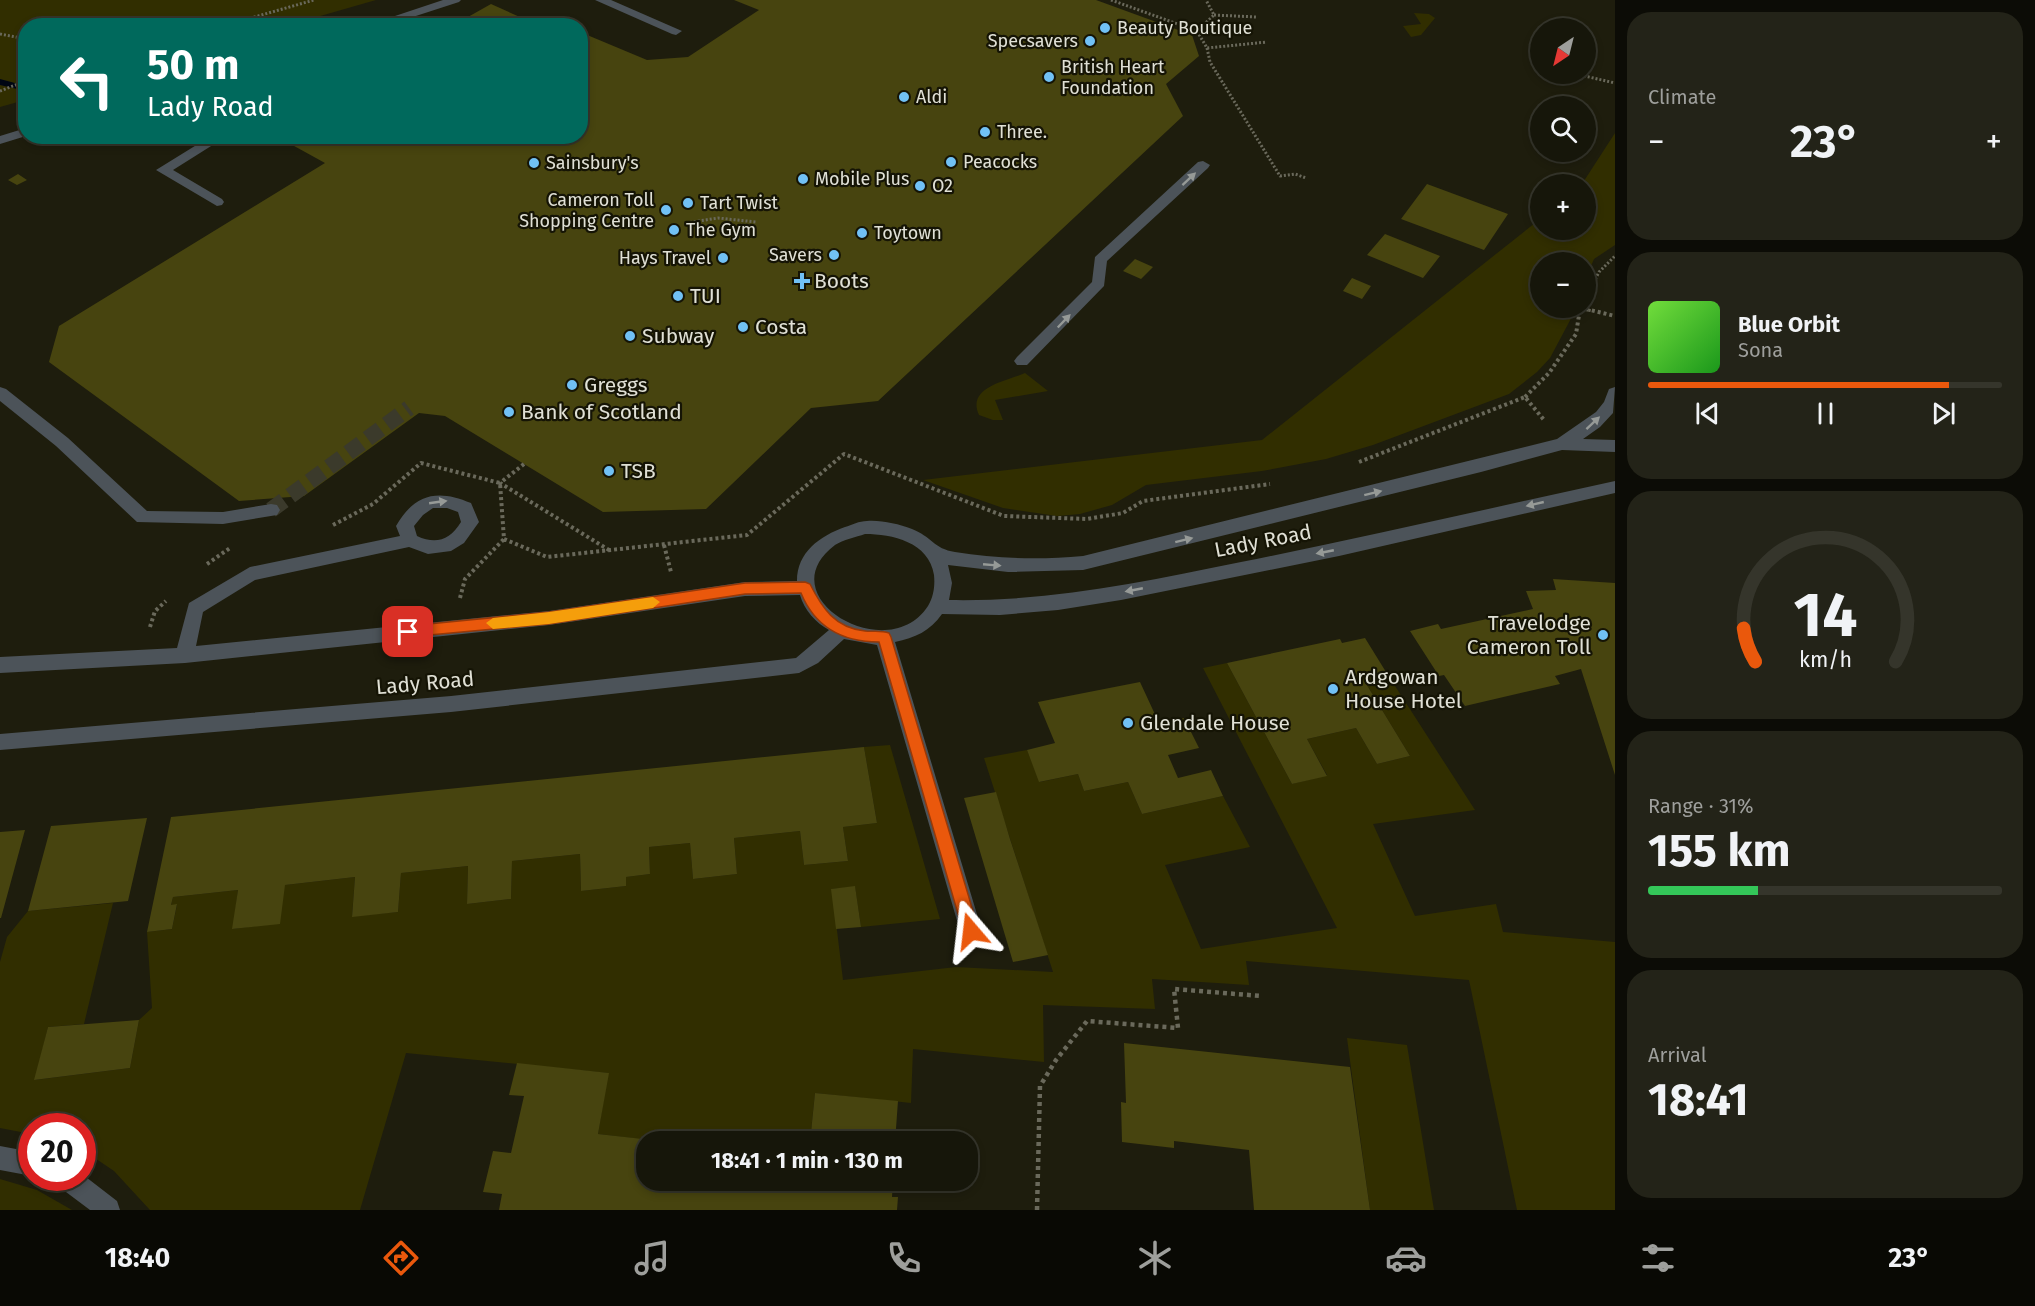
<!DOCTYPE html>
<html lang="en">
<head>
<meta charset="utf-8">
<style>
	:root { --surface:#16160a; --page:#232318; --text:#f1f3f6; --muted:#9e9f9c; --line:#35352b; --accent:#ea580c }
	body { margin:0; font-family:"Fira Sans",sans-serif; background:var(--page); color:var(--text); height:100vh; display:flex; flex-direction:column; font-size:22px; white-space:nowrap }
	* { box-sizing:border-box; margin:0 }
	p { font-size:20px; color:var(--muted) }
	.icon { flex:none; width:33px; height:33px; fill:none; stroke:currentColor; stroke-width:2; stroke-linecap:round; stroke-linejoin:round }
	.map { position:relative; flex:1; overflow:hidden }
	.panel { display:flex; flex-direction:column; gap:12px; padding:12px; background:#0c0c06; width:420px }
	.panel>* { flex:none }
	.banner { position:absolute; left:18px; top:18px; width:570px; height:126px; border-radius:24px; box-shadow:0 3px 9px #0003,0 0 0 2px var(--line); background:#00695c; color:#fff; overflow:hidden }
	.needle { width:39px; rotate:215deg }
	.controls { position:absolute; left:1530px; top:18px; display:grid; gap:12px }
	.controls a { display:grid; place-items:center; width:66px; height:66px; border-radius:50%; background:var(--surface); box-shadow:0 3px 9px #0003,0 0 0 2px var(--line); font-size:30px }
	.speed { position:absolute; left:18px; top:1113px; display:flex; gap:12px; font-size:30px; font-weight:700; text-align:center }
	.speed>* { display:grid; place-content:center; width:78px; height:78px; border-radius:50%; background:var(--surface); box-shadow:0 3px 9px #0003,0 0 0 2px var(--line); line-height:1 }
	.speed .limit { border:9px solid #d22; background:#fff; color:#111 }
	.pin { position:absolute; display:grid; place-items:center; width:51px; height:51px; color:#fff; margin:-26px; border-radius:12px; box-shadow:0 3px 9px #0006 }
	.me { position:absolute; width:66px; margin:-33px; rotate:343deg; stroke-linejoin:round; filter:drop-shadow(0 0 4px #0008) }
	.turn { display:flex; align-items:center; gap:21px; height:126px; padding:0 30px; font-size:27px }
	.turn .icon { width:78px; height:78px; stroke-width:2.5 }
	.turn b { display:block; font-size:42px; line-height:51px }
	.big { font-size:45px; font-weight:700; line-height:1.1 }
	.panel .widget { flex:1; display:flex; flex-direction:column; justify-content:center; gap:9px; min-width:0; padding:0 21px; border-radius:24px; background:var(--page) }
	.panel .dial { align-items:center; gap:0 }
	.dial svg { height:156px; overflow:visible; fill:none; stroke:var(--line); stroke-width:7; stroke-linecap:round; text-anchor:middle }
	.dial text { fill:var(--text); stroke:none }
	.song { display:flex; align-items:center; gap:18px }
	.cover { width:72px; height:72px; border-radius:9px; background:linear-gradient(135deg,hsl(100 70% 55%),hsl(120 70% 35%)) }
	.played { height:6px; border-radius:3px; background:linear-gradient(90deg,var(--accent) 85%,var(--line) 85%) }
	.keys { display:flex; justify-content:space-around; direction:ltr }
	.heat { display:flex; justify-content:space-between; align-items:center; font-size:33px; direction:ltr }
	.charge { height:9px; border-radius:4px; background:linear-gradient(90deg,#34c759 31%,var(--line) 0) }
	.trip { position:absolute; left:636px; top:1131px; width:342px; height:60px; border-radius:24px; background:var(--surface); box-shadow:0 3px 9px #0003,0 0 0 2px var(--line); font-weight:700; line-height:60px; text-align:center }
	.tab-bar { display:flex; height:96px; justify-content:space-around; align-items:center; background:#090904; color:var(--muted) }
	.tab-bar .icon { width:42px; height:42px }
	.tab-bar .on { color:var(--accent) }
	.tab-bar b { font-size:27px; color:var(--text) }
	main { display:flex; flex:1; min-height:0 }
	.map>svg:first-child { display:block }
</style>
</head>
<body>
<main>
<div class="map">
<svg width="1615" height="1210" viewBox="0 0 1615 1210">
	<rect width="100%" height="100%" fill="#1e1d0d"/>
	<path fill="#312e00" d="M 0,0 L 376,0 L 289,25 L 26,26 L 25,100 L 0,107 Z
		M 1414,13 L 1429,14 L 1435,18 L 1421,35 L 1411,37 L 1403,26 L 1421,24 Z
		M 1615,133 L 1615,245 L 1594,259 L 1586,278 L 1586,262 L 1540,262 L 1540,308 L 1575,308 L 1575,311 L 1550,358 L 1537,372 L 1509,394 L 1373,445 L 1326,459 L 1262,471 L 1146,485 L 1112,505 L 1080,514 L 1057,516 L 1003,508 L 923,480 L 1262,440 L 1540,219 L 1540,230 L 1586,230 L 1586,184 L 1582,184 Z
		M 1025,373 L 1048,391 L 995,400 L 1003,420 L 993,420 L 979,415 C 966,387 1007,381 1025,373 Z
		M 1227,663 L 1292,784 L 1327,775 L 1307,739 L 1356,728 L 1377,764 L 1410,756 L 1362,677 L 1386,672 L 1475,810 L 1373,824 L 1415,916 L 1496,904 L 1503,932 L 1615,942 L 1615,1210 L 1517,1210 L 1469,980 L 1246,961 L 1249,985 L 1152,979 L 1155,1009 L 1043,1005 L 1044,1062 L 913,1049 L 911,1103 L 815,1093 L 810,1141 L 666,1142 L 598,1134 L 608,1073 L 406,1053 L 360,1210 L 150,1210 L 114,1171 L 83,1150 L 82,1126 L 32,1126 L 31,1134 L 0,1128 L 0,962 L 7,937 L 28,911 L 113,903 L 84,1024 L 48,1027 L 35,1080 L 130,1068 L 139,1020 L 152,1008 L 147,932 L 172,929 L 177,905 L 171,905 L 173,897 L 238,890 L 233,929 L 256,926 L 285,885 L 355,877 L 352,916 L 398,912 L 401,873 L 468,866 L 467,904 L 511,899 L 512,861 L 580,854 L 581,891 L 626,886 L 626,877 L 650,874 L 649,847 L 690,843 L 693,879 L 737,874 L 734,838 L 800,831 L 804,865 L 848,861 L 843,827 L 877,823 L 864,747 L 890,745 L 940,919 L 861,927 L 855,887 L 832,889 L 843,980 L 956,967 L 1053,972 L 984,758 L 1027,750 L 1040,782 L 1078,774 L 1084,791 L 1128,782 L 1142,814 L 1223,796 L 1250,847 L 1165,865 L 1201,949 L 1337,928 L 1203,668 Z
		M 1347,1038 L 1407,1045 L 1434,1210 L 1370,1210 Z
		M 0,1179 L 37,1190 L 72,1210 L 0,1210 Z"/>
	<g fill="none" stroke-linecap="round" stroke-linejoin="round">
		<path fill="#000613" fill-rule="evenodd" d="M 0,79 L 26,86 L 26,91 L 0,85 Z"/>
	</g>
	<path fill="#47440f" d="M 734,0 L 1096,0 L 1192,35 L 1199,56 L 1166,84 L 1183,116 L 878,401 L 811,408 L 706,509 L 603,512 L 445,416 L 419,413 L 304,496 L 239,501 L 49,362 L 59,326 L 325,163 L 276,136 L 580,136 L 580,32 L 647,60 L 688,57 L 759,10 Z
		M 491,4 L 540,26 L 452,26 Z
		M 18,174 L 27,180 L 17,185 L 8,180 Z
		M 1427,184 L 1508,214 L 1484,250 L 1401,219 Z
		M 1385,234 L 1440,256 L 1423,278 L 1367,255 Z
		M 1135,259 L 1153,267 L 1141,279 L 1123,271 Z
		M 1352,278 L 1371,286 L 1362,299 L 1343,291 Z
		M 1553,579 L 1615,583 L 1615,775 L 1581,669 L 1555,676 L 1560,684 L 1465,706 L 1444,675 L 1439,676 L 1410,631 L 1438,624 L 1441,629 L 1533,609 L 1526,591 L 1556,590 Z
		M 1365,638 L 1386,672 L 1362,677 L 1410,756 L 1377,764 L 1356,728 L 1307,739 L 1327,776 L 1292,784 L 1227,663 L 1340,639 L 1342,643 Z
		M 1140,682 L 1159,723 L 1184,718 L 1199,748 L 1168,755 L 1178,778 L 1211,770 L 1223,796 L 1142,814 L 1128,782 L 1084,791 L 1078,774 L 1039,782 L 1027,750 L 1055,743 L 1038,702 Z
		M 864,747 L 877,823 L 843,827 L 848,861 L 804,865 L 800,831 L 734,838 L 737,874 L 693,879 L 690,843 L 649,847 L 650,874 L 626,877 L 626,886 L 581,891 L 580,854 L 512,861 L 511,899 L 467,904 L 468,866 L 401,873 L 398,912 L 352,917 L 355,877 L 285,885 L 280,924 L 232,929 L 238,890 L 173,897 L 171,905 L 177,904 L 172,929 L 147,932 L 171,817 Z
		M 996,792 L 1010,839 L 1048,955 L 1013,962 L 964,798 Z
		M 147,818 L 128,901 L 28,911 L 51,826 Z
		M 25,830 L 1,918 L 0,918 L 0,832 Z
		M 855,886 L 861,927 L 836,929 L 831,889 Z
		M 139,1020 L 130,1068 L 34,1080 L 48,1027 Z
		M 1124,1043 L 1350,1067 L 1370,1210 L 1254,1210 L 1249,1150 L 1174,1141 L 1174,1148 L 1122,1142 L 1121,1102 L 1126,1103 Z
		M 517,1063 L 609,1073 L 598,1134 L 652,1140 L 646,1142 L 646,1180 L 893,1180 L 892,1197 L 898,1197 L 897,1210 L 499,1210 L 502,1194 L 483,1192 L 493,1151 L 511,1153 L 524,1096 L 509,1095 Z
		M 815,1093 L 898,1101 L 895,1142 L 810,1142 Z"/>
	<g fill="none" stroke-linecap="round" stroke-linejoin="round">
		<path stroke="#3b3a2b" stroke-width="16" stroke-dasharray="16 8" stroke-linecap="butt" d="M 271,510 L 409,408"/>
		<path stroke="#6a695b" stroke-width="3" stroke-dasharray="2 2" stroke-linecap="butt" d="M 1111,0 L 1197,31 L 1214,15 L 1206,0
			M 1214,15 L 1256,17
			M 223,26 L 314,0
			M 1197,31 L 1207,48 L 1267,42
			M 0,34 L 26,39
			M 1207,48 L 1210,62 L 1280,176 L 1295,174 L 1306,178
			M 1576,74 L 1615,83
			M 0,91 L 26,81
			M 686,223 L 718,218 L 756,222
			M 1586,297 L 1599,272 L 1615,256
			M 1580,311 L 1580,308 L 1592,311"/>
		<path stroke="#6a695b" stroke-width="4" stroke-dasharray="3 3" stroke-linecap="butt" d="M 1586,309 L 1615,316
			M 1525,397 L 1549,373 L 1576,334 L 1580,309
			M 1359,462 L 1525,397 L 1544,420
			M 524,464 L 500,483 L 609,550
			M 333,525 L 373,504 L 421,463 L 500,483 L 504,539 L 547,557 L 747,535 L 844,454 L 1004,516 L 1087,519 L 1123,513 L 1143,501 L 1270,484
			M 664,545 L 671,572
			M 207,564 L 230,548
			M 460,598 L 465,579 L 504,539
			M 150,627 L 155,611 L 166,601"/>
		<path stroke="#6a695b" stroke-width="4.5" stroke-dasharray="4 4" stroke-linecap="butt" d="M 1037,1210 L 1040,1086 L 1056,1060 L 1087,1021 L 1178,1028 L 1174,989 L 1261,996"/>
		<path fill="#4c5359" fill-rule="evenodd" d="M 443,0 L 461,0 L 459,2 L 385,26 L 365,26 Z
			M 595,0 L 611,0 L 682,31 L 676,35 L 672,34 Z
			M 26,128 L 26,136 L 0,144 L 0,136 Z
			M 211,136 L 227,136 L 173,170 L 222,199 L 224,202 L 222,205 L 217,206 L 156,170 Z
			M 1203,161 L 1210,165 L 1208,168 L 1107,261 L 1104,286 L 1027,365 L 1017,365 L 1014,361 L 1017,357 L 1092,282 L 1095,257 L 1198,162 Z
			M 0,387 L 6,389 L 68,438 L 147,511 L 223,512 L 271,504 L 277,505 L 280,510 L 277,515 L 223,524 L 137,522 L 56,446 L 0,401 Z
			M 1615,387 L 1613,413 L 1600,427 L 1583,439 L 1615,440 L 1615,452 L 1562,450 L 1481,472 L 1083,570 L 1008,572 L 948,565 L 952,583 L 949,600 C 1051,602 1142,582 1241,562 C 1366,537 1491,508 1615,481 L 1615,493 L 1339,556 L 1121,600 L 1058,610 L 1000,615 L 942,614 C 930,631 915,638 895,642 L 982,931 L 979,938 L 971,941 L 963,938 L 960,931 L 877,645 L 844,639 L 818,663 L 799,673 L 451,712 L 0,750 L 0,734 L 451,696 L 796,658 L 829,630 C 816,623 804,610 800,595 L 745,596 L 549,625 L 185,663 L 0,673 L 0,657 L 177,648 L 189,603 L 250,567 L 400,536 L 396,526 C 415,493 438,489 471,503 L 479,522 L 464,543 L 451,551 L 428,554 L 409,547 L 255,580 L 203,612 L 196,646 L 549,611 L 745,582 L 797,581 C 797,552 820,536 845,527 C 852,525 859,521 867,521 C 882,520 898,524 912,529 C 931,536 934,549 955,552 C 997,559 1040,560 1083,556 L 1557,439 L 1596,412 L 1604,402 L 1609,389 ZM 433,508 L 447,508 L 458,512 L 461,522 C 450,540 436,545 417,536 L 414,526 L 423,515 ZM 865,534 C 892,534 929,542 934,575 C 935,585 934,596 928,606 C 888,668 766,597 835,545 C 843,540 856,537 865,534 Z
			M 0,1146 L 32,1152 L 32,1176 L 0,1170 Z
			M 82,1174 L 117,1201 L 120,1210 L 90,1210 L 58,1186 L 54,1178 L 82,1178 Z"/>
	</g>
	<defs><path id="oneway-solid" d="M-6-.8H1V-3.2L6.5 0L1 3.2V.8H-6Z" transform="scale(1.5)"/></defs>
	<g fill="#969a97">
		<use href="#oneway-solid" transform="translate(1189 179) rotate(-43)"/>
		<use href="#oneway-solid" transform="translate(1064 321) rotate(-46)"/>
		<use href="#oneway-solid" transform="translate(1593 423) rotate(-43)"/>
		<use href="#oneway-solid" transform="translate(1373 493) rotate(-14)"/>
		<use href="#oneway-solid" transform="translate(438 502) rotate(-8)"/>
		<use href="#oneway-solid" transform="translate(1535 504) rotate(167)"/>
		<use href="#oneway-solid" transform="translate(1184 540) rotate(-14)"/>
		<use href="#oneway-solid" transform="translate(1325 552) rotate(169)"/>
		<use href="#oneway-solid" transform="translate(992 565) rotate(5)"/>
		<use href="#oneway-solid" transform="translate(1134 590) rotate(169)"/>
	</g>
	<path fill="#ea580c" stroke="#983908" stroke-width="1.5" d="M 805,582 L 810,584 C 822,608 835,628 865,631 C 873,632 881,630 889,633 L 891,637 L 979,931 L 977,936 L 971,938 L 965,936 L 963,931 L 879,642 C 843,642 815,627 801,593 L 745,594 L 549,624 L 408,637 L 403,636 L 401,632 L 403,628 L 408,626 L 549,612 L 745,583 Z"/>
	<path fill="#f59e0b" d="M 653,597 L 660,602 L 653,608 L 549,624 L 493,629 L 486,623 L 493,618 L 549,612 Z"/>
	<g fill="#71c1f5" stroke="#151405" stroke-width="2">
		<circle cx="1105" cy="28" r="6"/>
		<circle cx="1090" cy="41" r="6"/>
		<circle cx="1049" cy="77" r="6"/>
		<circle cx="904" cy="97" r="6"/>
		<circle cx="985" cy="132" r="6"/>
		<circle cx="951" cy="162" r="6"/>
		<circle cx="534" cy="163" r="6"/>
		<circle cx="803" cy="179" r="6"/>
		<circle cx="920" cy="186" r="6"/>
		<circle cx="688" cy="203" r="6"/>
		<circle cx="666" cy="210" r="6"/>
		<circle cx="674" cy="230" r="6"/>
		<circle cx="862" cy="233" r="6"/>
		<circle cx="834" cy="255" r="6"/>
		<circle cx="723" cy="258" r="6"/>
		<path d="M799 272h6v6h6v6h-6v6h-6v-6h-6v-6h6z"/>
		<circle cx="678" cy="296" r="6"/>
		<circle cx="743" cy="327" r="6"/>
		<circle cx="630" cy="336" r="6"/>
		<circle cx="572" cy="385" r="6"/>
		<circle cx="509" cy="412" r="6"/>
		<circle cx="609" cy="471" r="6"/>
		<circle cx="1603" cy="635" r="6"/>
		<circle cx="1333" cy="689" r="6"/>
		<circle cx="1128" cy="723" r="6"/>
	</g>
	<g text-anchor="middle" stroke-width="4.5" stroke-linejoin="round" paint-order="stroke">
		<g font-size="18" fill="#e0e0d5" stroke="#151405" text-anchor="start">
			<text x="1117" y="34">Beauty Boutique</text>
			<text x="1078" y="47" text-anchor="end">Specsavers</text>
			<text x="1061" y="73">British Heart<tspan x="1061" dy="21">Foundation</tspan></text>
			<text x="916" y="103">Aldi</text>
			<text x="997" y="138">Three.</text>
			<text x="963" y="168">Peacocks</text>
			<text x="546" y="169">Sainsbury's</text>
			<text x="815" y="185">Mobile Plus</text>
			<text x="932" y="192">O2</text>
			<text x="654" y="206" text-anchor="end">Cameron Toll<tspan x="654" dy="21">Shopping Centre</tspan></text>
			<text x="700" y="209">Tart Twist</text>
			<text x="686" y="236">The Gym</text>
			<text x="874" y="239">Toytown</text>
			<text x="822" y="261" text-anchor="end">Savers</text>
			<text x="711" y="264" text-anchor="end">Hays Travel</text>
		</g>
		<g font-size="21" fill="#e0e0d5" stroke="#151405" text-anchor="start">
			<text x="814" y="288">Boots</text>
			<text x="690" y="303">TUI</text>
			<text x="755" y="334">Costa</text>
			<text x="642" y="343">Subway</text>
			<text x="584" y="392">Greggs</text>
			<text x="521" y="419">Bank of Scotland</text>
			<text x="621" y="478">TSB</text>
			<text x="1591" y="630" text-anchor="end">Travelodge<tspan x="1591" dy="24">Cameron Toll</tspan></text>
			<text x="1345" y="684">Ardgowan<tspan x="1345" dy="24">House Hotel</tspan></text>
			<text x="1140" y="730">Glendale House</text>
		</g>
		<g font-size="21" fill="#e0e0d5" stroke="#151405">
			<text transform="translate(1263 541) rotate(-11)" y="7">Lady Road</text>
			<text transform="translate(425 683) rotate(-5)" y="7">Lady Road</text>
		</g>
	</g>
</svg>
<div class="controls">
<a><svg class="needle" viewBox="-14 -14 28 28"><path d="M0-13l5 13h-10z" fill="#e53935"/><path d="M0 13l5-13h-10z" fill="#9e9f9c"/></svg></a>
<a><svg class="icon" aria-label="search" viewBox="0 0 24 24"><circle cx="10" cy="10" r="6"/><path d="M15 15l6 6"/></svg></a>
<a>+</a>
<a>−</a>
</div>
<div class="speed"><div class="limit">20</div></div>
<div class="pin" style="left:408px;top:632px;background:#d93025"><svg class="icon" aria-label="arrive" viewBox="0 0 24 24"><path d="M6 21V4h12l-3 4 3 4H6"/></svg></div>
<svg class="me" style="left:971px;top:931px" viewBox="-20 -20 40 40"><path d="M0-17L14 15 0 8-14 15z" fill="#ea580c" stroke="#fff" stroke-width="4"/></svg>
<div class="trip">18:41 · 1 min · 130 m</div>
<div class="banner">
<div class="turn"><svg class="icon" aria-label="left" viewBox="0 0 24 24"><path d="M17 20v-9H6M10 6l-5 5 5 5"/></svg><div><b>50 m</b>Lady Road</div></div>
</div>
</div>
<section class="panel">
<div class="widget"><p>Climate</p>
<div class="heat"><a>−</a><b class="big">23°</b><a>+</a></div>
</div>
<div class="widget">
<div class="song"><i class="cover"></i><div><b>Blue Orbit</b><p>Sona</p></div></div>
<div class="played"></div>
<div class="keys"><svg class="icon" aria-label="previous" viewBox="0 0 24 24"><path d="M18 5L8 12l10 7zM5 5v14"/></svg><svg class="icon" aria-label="pause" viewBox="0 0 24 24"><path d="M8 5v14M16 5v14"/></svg><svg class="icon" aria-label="next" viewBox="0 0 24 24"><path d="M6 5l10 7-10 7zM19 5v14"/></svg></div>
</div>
<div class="widget dial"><svg viewBox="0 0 100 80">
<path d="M14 69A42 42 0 1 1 86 69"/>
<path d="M14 69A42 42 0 0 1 8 52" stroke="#ea580c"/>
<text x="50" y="56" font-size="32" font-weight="700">14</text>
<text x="50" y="72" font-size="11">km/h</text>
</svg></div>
<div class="widget"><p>Range · 31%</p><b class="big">155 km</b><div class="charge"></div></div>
<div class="widget"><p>Arrival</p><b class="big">18:41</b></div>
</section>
</main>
<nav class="tab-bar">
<b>18:40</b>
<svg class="icon on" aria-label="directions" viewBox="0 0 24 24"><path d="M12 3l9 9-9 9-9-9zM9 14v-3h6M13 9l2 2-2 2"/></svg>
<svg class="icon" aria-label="music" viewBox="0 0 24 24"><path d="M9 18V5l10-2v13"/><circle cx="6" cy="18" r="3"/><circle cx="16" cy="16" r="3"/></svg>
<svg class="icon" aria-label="phone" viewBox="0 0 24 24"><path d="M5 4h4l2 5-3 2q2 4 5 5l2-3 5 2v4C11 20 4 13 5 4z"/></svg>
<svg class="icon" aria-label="climate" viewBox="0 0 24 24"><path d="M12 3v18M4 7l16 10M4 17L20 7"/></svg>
<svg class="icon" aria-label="car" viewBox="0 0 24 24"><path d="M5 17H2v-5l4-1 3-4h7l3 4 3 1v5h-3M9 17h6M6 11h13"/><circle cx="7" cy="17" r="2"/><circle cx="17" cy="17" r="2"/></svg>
<svg class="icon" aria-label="filters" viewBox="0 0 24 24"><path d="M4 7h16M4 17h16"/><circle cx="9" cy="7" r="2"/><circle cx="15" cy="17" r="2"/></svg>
<b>23°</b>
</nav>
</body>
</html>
